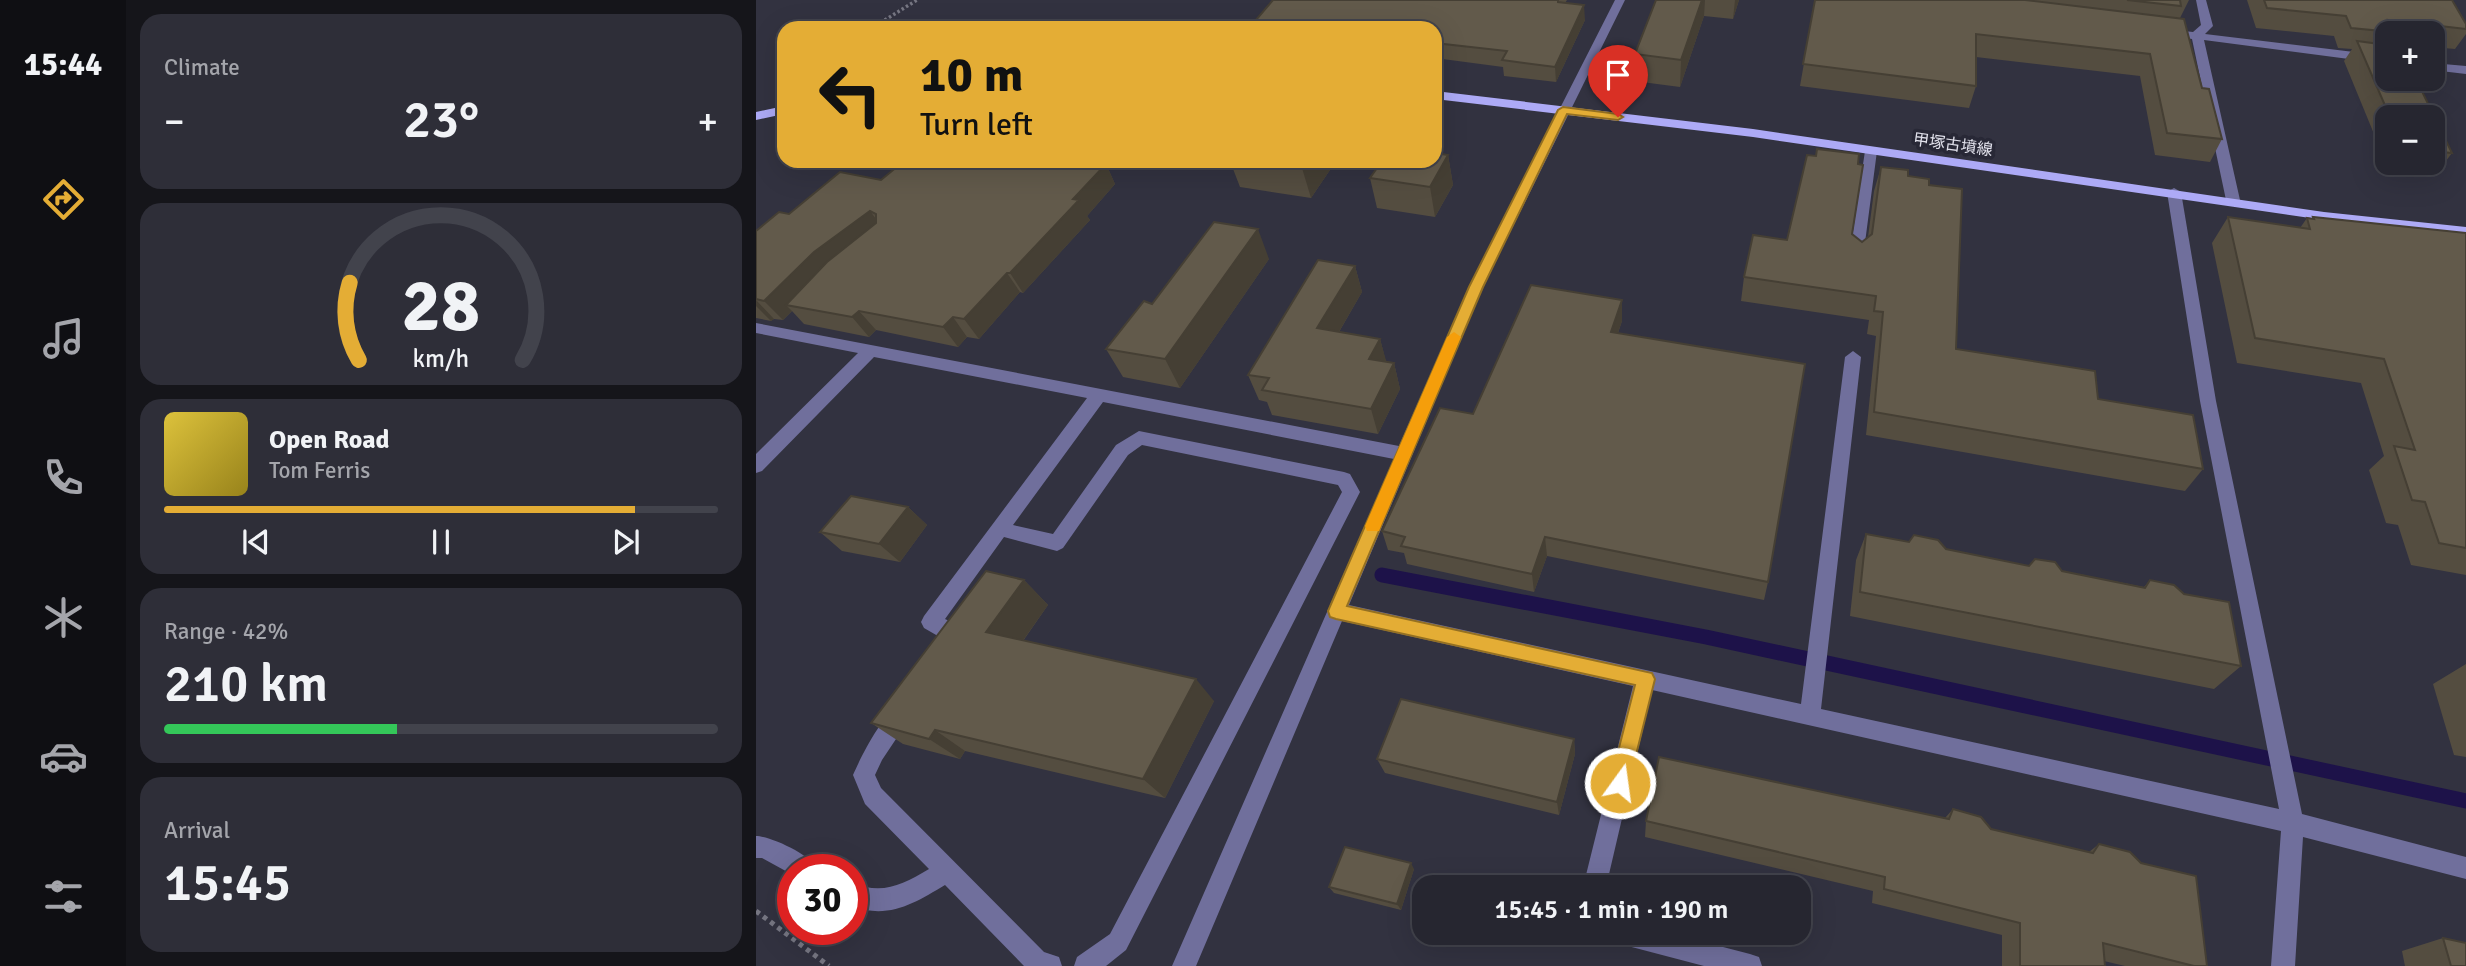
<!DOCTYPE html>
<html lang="en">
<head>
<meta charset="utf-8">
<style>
	:root { --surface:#262630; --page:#2e2e38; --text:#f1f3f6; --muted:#a4a5ab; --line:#42434c; --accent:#e4ad35 }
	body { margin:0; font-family:Signika,"Noto Sans JP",sans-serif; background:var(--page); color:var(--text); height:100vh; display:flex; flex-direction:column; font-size:26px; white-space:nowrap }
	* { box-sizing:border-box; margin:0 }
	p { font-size:23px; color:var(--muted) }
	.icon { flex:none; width:38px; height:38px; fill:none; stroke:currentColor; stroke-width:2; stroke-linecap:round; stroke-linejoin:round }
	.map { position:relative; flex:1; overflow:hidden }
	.details { display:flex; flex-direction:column; gap:14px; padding:14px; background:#15151a; width:630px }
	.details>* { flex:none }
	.guide { position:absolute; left:21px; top:21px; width:665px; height:147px; border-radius:21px; box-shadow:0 7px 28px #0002,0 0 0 2px var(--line); background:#e4ad35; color:#111; overflow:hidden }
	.fabs { position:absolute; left:1619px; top:21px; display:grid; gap:14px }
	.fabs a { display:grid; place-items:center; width:70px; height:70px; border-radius:14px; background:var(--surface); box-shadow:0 7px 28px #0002,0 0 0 2px var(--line); font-size:35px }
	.speed { position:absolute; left:21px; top:854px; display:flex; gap:14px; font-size:35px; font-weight:700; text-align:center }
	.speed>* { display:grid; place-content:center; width:91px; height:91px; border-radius:50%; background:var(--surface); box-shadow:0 7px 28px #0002,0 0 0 2px var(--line); line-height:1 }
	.speed .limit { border:10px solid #d22; background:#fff; color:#111 }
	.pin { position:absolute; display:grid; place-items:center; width:60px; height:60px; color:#fff; margin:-72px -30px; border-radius:50% 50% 50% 0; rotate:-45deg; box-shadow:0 0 7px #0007 }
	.pin .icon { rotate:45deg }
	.me { position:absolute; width:77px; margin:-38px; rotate:14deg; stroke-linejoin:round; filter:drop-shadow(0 0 5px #0008) }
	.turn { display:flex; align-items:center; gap:24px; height:147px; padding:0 28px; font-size:32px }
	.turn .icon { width:91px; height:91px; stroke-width:2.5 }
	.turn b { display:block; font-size:49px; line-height:60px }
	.big { font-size:52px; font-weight:600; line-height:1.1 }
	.details .tile { flex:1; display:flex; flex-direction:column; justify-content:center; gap:10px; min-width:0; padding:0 24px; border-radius:21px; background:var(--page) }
	.details .dial { align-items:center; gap:0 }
	.dial svg { height:182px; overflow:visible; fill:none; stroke:var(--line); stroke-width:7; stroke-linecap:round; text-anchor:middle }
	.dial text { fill:var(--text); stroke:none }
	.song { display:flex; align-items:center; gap:21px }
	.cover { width:84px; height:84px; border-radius:10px; background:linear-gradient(135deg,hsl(50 70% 55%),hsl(50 70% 35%)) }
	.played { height:7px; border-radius:4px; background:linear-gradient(90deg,var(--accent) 85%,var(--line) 85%) }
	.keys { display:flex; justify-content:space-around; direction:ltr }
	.heat { display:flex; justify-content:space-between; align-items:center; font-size:38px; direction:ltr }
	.charge { height:10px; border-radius:5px; background:linear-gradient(90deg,#34c759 42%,var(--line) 0) }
	.trip { position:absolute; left:656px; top:875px; width:399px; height:70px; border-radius:21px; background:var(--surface); box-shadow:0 7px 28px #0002,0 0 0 2px var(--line); font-weight:600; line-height:70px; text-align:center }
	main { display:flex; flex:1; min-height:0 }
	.menu { display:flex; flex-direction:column; width:126px; justify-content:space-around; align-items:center; background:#0f0f13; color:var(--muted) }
	.menu .icon { width:49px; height:49px }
	.menu .selected { color:var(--accent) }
	.menu b { font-size:32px; color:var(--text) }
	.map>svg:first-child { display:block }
</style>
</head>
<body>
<main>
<nav class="menu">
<b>15:44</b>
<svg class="icon selected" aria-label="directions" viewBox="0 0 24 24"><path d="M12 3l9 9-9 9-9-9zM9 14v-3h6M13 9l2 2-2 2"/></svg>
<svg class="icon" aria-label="music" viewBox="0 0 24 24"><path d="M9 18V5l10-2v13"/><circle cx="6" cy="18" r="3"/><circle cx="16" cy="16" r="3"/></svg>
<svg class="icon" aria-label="phone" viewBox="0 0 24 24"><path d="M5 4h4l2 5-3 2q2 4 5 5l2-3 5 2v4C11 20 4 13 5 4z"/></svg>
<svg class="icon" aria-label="climate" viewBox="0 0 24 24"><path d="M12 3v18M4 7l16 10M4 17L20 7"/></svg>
<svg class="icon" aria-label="car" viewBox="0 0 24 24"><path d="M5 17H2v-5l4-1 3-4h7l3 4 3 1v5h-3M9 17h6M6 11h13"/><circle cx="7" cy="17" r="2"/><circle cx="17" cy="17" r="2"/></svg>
<svg class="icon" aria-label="filters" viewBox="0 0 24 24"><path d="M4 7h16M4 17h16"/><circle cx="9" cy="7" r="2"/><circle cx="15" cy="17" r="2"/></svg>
</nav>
<section class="details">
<div class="tile"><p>Climate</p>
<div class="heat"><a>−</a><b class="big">23°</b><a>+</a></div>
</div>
<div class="tile dial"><svg viewBox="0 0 100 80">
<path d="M14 69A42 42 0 1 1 86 69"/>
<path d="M14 69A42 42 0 0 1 10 35" stroke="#e4ad35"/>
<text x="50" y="56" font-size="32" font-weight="700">28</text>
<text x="50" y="72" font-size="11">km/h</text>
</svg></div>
<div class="tile">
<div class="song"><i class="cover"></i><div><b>Open Road</b><p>Tom Ferris</p></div></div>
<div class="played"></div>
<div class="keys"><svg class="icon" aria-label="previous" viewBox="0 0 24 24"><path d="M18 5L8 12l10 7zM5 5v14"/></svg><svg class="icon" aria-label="pause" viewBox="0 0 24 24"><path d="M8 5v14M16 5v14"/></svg><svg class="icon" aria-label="next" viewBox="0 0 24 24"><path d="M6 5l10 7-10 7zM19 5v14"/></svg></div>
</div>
<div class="tile"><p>Range · 42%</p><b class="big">210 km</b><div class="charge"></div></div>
<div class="tile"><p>Arrival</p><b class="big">15:45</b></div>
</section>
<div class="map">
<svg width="1710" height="966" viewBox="0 0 1710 966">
	<rect width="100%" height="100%" fill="#323240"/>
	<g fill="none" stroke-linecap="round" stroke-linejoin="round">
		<path stroke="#1d1249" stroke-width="15" d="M 626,575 L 950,637 L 1710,801"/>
		<path stroke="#777783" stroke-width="3.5" stroke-dasharray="2.5 2.5" stroke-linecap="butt" d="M 116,28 L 161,0"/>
		<path stroke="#777783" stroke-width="5" stroke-dasharray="4.5 4.5" stroke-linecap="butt" d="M 0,911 L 73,966"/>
		<path fill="#706f9c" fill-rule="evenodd" d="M 859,0 L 869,0 L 727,287 L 593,605 L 1045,704 L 1089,357 L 1097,351 L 1105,357 L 1065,709 L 1523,809 L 1444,401 L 1411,192 L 1418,188 L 1425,192 L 1460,401 L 1546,814 L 1710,857 L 1710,879 L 1547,837 L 1539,966 L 1515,966 L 1525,831 L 896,690 L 850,887 L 827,887 L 877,686 L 586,621 L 440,966 L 416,966 L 638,459 L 347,402 L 257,525 L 297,534 L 360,445 L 383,431 L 588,472 L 594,474 L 604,492 L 370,950 L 350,966 L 318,966 L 321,957 L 354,934 L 586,492 L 582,485 L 386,445 L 372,455 L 307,548 L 301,551 L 248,537 L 189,619 L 210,629 L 213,635 L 208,644 L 201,647 L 168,628 L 165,622 L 168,616 L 331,398 L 118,357 L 6,471 L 0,473 L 0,454 L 102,353 L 0,333 L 0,323 L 643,446 L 713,287 Z
			M 1440,0 L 1450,0 L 1457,26 L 1449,34 L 1631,56 L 1631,64 L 1448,40 L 1484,200 L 1477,204 L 1470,200 L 1436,39 L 1409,35 L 1403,32 L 1409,29 L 1437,32 L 1445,25 Z
			M 1676,63 L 1710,66 L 1710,74 L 1676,70 Z
			M 1115,147 L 1121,151 L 1107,258 L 1100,263 L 1093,258 L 1109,151 Z
			M 146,705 L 153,708 L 156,715 L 126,760 L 119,775 L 125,788 L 288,952 L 303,957 L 306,966 L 268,966 L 189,885 C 159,903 132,920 96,906 L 96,883 C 127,895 146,885 173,869 L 109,804 L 97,775 C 106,755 126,713 146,705 Z
			M 0,836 C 15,836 57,856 62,870 L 37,870 L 37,875 L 6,858 L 0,858 Z
			M 856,933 L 913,933 L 994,954 L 1003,957 L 1006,966 L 948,966 L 868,945 L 860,941 Z"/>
		<path fill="#adaaf6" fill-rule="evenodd" d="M 679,91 L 997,129 L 1568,212 L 1710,227 L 1710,235 L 1568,220 L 997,137 L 679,99 Z
			M 28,106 L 28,114 L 0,120 L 0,112 Z"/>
	</g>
	<path fill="#544d40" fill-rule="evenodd" d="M 517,0 L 811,0 L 809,3 L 829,20 L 800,82 L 748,76 L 747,67 L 679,58 L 679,28 L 502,28 L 499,21 Z
		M 900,0 L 983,0 L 977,19 L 948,16 L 924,87 L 878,81 L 879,54 Z
		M 1059,0 L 1433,0 L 1424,18 L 1446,88 L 1466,139 L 1454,162 L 1399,155 L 1384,76 L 1220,57 L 1220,86 L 1213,108 L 1044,86 Z
		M 1491,0 L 1696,0 L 1710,24 L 1710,34 L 1699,49 L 1676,47 L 1676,33 L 1631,33 L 1631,42 L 1629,44 L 1631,45 L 1631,79 L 1660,79 L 1696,153 L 1680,174 L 1632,168 L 1588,61 L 1596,49 L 1582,48 L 1578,36 L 1500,28 ZM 1631,117 L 1676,117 L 1676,163 L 1631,163 Z
		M 692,155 L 697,185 L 679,217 L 621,208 L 614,178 Z
		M 474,161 L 575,161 L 576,167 L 555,198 L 484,187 Z
		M 350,164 L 359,184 L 331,216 L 334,220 L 267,293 L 264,292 L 223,339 L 211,337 L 202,347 L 120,330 L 113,337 L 48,324 L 36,311 L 27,320 L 18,319 L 15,321 L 0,318 L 0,231 L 33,214 L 125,180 Z
		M 1125,167 L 1173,185 L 1200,349 L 1342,399 L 1447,469 L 1429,491 L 1110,435 L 1120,336 L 1111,334 L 1113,320 L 985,301 L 988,277 L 1031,240 L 1096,234 L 1106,242 L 1112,237 L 1118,191 Z
		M 1472,217 L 1544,228 L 1551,218 L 1555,219 L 1557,217 L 1710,233 L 1710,575 L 1655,565 L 1642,525 L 1630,523 L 1613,470 L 1628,456 L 1605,383 L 1481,363 L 1456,243 Z
		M 513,259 L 424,388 L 367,377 L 350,349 L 396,304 Z
		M 599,266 L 606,292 L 583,332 L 624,339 L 630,362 L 638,363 L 644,389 L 622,434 L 516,415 L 511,402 L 503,400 L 492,375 Z
		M 866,300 L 866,321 L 862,333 L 1012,582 L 1008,600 L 791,556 L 778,592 L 651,564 L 648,553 L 632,550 L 626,531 L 717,414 Z
		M 152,507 L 171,525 L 144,562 L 86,551 L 64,532 Z
		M 1110,534 L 1273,566 L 1306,571 L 1388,587 L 1394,580 L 1485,666 L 1458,689 L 1094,616 L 1100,560 Z
		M 268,580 L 292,605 L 267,641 L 458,701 L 409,798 L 209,751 L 204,759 L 147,744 L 115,723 Z
		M 1710,664 L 1710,757 L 1698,755 L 1677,684 Z
		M 818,739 L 819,754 L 803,815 L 629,773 L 621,759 Z
		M 1197,809 L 1235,829 L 1333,852 L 1343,844 L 1451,966 L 1369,966 L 1348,961 L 1349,966 L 1246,966 L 1246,935 L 1116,903 L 1117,891 L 889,837 L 890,821 L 1189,818 Z
		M 658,869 L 645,910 L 578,893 L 573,887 Z
		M 1687,938 L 1710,966 L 1649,966 L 1646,951 Z"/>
	<path fill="#453f34" d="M 946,0 L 949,0 L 948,16 L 924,87 L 925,60 Z
		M 979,0 L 983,0 L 977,19 Z
		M 828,5 L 829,20 L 800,82 L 799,67 Z
		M 692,155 L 697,185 L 679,217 L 674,187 Z
		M 552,161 L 575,161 L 576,167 L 555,198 L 546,168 Z
		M 350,164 L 359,184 L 331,216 L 334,220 L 267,293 L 254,273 L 317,199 Z
		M 114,211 L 129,231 L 30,305 L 36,311 L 27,320 L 8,301 L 58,252 Z
		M 502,229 L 513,259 L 424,388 L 409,359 Z
		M 599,266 L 606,292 L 570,354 L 561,328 Z
		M 251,273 L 264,292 L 223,339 L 208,319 Z
		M 0,300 L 18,319 L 15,321 L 0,306 Z
		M 866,300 L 866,321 L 855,353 L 855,332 Z
		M 103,311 L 120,330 L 113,337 L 96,317 Z
		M 197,317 L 211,337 L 202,347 L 187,327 Z
		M 624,339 L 631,364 L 613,359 Z
		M 638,363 L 644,389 L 622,434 L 615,409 Z
		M 152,507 L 171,525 L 144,562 L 123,544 Z
		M 789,537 L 791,556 L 778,592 L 776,574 Z
		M 268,580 L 292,605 L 256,656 L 230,632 Z
		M 440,679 L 458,701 L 409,798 L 387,779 Z
		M 179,730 L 209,751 L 204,759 L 173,739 Z
		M 818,739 L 819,754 L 803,815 L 801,802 Z
		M 655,863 L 658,869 L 645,910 L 641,904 Z"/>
	<path fill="#625a4b" stroke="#453f34" stroke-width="2" d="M 517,0 L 802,0 L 802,2 L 828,5 L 799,67 L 746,60 L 751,51 L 679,43 L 679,28 L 560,28 L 499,21 Z
		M 900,0 L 946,0 L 925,60 L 879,54 Z
		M 1059,0 L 1269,0 L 1428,19 L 1446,88 L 1453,89 L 1466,139 L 1411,133 L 1394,54 L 1220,34 L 1220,86 L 1047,64 Z
		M 1371,0 L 1424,0 L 1425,6 Z
		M 1508,0 L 1696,0 L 1710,24 L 1710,29 L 1632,20 L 1637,32 L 1595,28 L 1590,16 L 1511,8 Z
		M 1601,41 L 1631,45 L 1631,79 L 1660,79 L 1696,153 L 1676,151 L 1676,117 L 1634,117 Z
		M 1061,149 L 1103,154 L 1102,164 L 1107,165 L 1096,234 L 1106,242 L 1116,234 L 1125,167 L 1152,170 L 1152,176 L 1173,179 L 1173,185 L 1206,189 L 1200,349 L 1339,371 L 1342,399 L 1437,415 L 1447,469 L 1118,412 L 1127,312 L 1118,311 L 1120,296 L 988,277 L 997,235 L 1031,240 L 1051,155 L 1060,156 Z
		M 679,153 L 692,155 L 674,187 L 614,178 L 626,161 L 679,161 Z
		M 148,161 L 329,161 L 350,164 L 317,199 L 323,200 L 254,273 L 251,273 L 208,319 L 197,317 L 187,327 L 103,311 L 96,317 L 30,305 L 71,262 L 120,223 L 120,214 L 114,211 L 58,252 L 8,301 L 0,299 L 0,231 L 23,212 L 33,214 L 84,172 L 125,180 Z
		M 498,161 L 552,161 L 546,168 Z
		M 1472,217 L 1554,229 L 1551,218 L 1558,219 L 1557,217 L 1710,233 L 1710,548 L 1683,543 L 1669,502 L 1656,500 L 1638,446 L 1659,450 L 1628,359 L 1499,338 Z
		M 458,222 L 502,229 L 409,359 L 350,349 L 388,301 L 396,304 Z
		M 562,260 L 599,266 L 561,328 L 624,339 L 613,359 L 638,363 L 615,409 L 506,390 L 513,378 L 492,375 Z
		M 775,285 L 866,300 L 855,332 L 1049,364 L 1012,582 L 789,537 L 776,574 L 645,546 L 649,537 L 626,531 L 684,408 L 717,414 Z
		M 95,496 L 152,507 L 123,544 L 64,532 Z
		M 1110,534 L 1153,542 L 1158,535 L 1182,540 L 1190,549 L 1273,566 L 1279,559 L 1299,562 L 1306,571 L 1389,588 L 1394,580 L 1418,585 L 1428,594 L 1473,602 L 1485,666 L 1104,592 Z
		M 230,571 L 268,580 L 230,632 L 440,679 L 387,779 L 179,730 L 173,739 L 115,723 Z
		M 645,699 L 818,739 L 801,802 L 621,759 Z
		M 903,757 L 1193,819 L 1197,809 L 1225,817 L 1235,829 L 1337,853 L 1343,844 L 1374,852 L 1385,863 L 1440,876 L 1451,966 L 1438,966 L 1347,943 L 1349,966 L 1264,966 L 1264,923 L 1128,889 L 1129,877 L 890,821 Z
		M 589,847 L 655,863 L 641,904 L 573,887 Z
		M 1687,938 L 1710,943 L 1710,966 L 1695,966 Z"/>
	<path fill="#e4ad35" stroke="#947022" stroke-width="2" d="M 807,107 L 862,114 L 867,117 L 862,120 L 811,114 L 727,287 L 591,606 L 896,673 L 899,679 L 873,783 L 871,790 L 864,793 L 857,790 L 854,783 L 879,685 L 580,619 L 574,617 L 572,611 L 713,287 L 802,110 Z"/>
	<path fill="#f59e0b" d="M 698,332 L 705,337 L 625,526 L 623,531 L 611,531 L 609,526 L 691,337 Z"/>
	<g text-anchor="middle" stroke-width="7" stroke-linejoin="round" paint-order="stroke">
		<g font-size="16" fill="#e1e1eb" stroke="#282836">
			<text transform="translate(1197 144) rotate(8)" y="6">甲塚古墳線</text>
		</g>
	</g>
</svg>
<div class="fabs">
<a>+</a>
<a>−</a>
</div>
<div class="speed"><div class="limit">30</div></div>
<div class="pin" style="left:862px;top:117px;background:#d93025"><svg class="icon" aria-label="arrive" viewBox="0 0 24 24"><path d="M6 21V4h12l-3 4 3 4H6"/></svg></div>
<svg class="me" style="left:864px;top:783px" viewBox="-20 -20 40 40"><circle r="17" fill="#e4ad35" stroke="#fff" stroke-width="3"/><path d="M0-11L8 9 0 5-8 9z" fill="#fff"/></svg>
<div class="trip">15:45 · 1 min · 190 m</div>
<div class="guide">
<div class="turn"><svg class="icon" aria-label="left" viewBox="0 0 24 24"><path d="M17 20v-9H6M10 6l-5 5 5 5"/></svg><div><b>10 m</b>Turn left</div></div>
</div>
</div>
</main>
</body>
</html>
